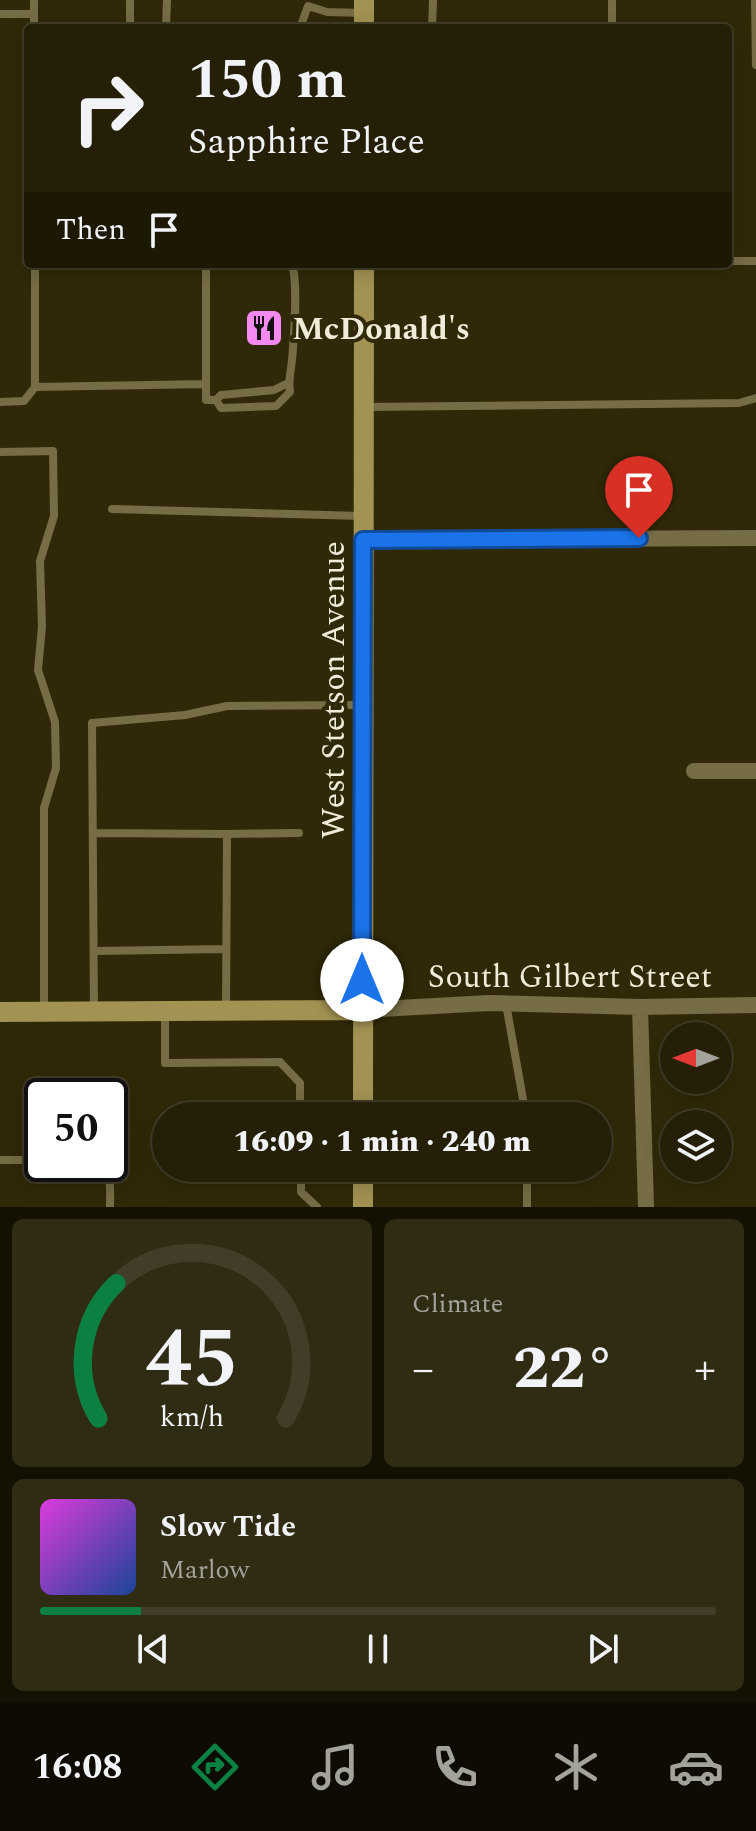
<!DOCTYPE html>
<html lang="en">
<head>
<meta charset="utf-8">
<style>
	:root { --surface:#241f06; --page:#302c14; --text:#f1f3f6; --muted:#a3a29b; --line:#413d28; --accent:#0b8043 }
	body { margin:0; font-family:Spectral,serif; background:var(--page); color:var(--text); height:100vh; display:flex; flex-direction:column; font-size:30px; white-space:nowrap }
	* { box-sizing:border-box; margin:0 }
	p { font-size:26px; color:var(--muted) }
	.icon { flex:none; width:44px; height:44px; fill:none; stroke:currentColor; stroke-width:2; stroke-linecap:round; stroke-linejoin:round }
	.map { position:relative; height:1207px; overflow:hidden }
	.panel { display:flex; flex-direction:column; gap:12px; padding:12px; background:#141103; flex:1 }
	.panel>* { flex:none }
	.guide { position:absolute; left:24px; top:24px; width:708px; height:244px; border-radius:8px; box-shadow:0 4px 20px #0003,0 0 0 2px var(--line); background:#241f06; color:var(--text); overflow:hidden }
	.needle { width:52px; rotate:270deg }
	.controls { position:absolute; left:660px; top:1022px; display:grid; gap:16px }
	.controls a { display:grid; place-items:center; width:72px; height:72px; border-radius:50%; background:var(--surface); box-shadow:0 4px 20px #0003,0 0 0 2px var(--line); font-size:40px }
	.speed { position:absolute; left:24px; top:1078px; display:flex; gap:16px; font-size:40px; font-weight:700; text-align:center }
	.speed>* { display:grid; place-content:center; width:104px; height:104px; border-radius:50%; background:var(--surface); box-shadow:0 4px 20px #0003,0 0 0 2px var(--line); line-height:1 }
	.speed .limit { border:4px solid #111; border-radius:12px; background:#fff; color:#111 }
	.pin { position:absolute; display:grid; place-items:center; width:68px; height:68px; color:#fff; margin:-82px -34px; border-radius:50% 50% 50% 0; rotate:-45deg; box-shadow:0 0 8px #0007 }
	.pin .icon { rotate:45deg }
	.me { position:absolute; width:88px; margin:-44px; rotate:0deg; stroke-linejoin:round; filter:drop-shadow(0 0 6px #0008) }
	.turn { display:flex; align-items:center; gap:28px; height:168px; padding:0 32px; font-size:36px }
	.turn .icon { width:104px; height:104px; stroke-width:2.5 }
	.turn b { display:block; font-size:56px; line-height:68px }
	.then { display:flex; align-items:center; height:76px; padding:0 32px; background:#0003; gap:16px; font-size:30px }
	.big { font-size:60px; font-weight:800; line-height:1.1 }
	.panel .tile { flex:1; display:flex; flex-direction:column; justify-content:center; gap:12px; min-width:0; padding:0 28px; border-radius:12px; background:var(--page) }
	.panel .dial { align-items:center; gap:0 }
	.dial svg { height:208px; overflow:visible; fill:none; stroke:var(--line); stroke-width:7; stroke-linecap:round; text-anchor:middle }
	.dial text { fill:var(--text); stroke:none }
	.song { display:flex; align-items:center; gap:24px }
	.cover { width:96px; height:96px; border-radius:12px; background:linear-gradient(135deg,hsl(300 70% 55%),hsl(220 70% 35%)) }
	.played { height:8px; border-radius:4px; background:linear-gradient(90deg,var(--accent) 15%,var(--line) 15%) }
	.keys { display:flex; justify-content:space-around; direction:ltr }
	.heat { display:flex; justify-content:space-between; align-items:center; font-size:44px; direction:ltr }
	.panel .tiles { flex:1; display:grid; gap:12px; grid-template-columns:1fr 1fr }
	.tile:last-child { grid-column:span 2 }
	.trip { position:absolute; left:152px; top:1102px; width:460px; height:80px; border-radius:40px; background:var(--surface); box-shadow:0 4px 20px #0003,0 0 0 2px var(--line); font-weight:800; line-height:80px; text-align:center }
	.tabs { display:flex; height:128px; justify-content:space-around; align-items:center; background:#0e0c02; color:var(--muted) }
	.tabs .icon { width:56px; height:56px }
	.tabs .selected { color:var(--accent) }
	.tabs b { font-size:36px; color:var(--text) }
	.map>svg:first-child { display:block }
</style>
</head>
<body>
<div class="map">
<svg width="756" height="1207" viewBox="0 0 756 1207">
	<rect width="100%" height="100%" fill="#302908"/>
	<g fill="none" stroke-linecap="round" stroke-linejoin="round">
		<path stroke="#766d46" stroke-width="8" d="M 34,0 L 34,28
			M 130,0 L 130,28
			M 755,0 L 756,65
			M 0,14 L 34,14
			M 166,28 L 167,0
			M 300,28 L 308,6 L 327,12 L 362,13
			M 432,28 L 433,0
			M 612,28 L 612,0
			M 728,261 L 756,261
			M 35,264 L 35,387 L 206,384
			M 206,264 L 206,400 L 216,400 L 221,395 L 274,390 L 288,383
			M 216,400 L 221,408 L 276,406 L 290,392 C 288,380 291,371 292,360 C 294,338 298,283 292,264
			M 0,402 L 24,401 L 35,387
			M 364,407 L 739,403 L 756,398
			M 0,452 L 53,451 L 54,516 L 40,561 L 42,627 L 38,670 L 55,722 L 56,768 L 44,808 L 44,1011
			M 112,509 L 362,516
			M 93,833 L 227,834
			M 94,951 L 226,949
			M 506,1004 L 526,1116
			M 226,1010 L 227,834 L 299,833
			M 94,1011 L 92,723 L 185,715 L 227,706 L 361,705
			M 165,1013 L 165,1063 L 280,1062 L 300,1083 L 300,1116
			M 0,1160 L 42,1160
			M 97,1164 C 113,1173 110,1191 110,1207
			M 301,1168 L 301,1192 L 317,1207
			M 527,1168 L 527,1207"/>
		<path stroke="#766d46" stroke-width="16" d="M 363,540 L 756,538
			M 694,771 L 756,771
			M 640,1007 L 646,1207
			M 362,1010 L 489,1003 L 640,1007 L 756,1005"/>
		<path stroke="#a29353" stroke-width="20" d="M 364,0 L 364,28
			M 0,1012 L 362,1010
			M 363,1116 L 364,264
			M 363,1168 L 363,1207"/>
	</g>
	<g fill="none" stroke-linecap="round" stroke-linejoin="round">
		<defs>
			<path id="route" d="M 362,980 L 363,540 L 639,538"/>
		</defs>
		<use href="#route" stroke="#114b97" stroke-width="20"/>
		<use href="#route" stroke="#1a73e8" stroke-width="14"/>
	</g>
	<defs>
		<symbol id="restaurant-square" viewBox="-11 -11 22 22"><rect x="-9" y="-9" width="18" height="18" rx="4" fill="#f489f0" stroke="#302908"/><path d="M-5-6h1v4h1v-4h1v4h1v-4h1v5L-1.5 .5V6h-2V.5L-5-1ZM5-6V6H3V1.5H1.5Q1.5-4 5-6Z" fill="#111"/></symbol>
	</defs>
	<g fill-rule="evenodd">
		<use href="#restaurant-square" x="242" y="306" width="44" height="44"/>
	</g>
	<g text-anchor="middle" stroke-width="8" stroke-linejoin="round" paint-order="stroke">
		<g font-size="32" font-weight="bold" fill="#f0ecd9" stroke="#302908" text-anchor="start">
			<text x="292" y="339">McDonald's</text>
		</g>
		<g font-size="32" fill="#f0ecd9" stroke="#302908">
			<text transform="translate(333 690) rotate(-90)" y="11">West Stetson Avenue</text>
			<text x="570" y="987">South Gilbert Street</text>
		</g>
	</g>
</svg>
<div class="controls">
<a><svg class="needle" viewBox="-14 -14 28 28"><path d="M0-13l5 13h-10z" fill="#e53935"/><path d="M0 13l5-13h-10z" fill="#a3a29b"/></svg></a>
<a><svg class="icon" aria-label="layers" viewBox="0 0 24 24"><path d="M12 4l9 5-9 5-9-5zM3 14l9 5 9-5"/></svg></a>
</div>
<div class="speed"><div class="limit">50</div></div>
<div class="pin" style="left:639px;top:538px;background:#d93025"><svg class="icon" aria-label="arrive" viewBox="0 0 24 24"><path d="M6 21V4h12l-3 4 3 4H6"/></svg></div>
<svg class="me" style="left:362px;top:980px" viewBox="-20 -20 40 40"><circle r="19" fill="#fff"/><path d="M0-13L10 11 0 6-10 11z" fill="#1a73e8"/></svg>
<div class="trip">16:09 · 1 min · 240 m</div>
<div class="guide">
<div class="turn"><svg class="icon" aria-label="right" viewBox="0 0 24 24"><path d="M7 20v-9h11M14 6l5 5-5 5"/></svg><div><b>150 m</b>Sapphire Place</div></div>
<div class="then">Then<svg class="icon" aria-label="arrive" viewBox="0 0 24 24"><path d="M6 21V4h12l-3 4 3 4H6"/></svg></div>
</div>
</div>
<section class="panel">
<div class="tiles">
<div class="tile dial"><svg viewBox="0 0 100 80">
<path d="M14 69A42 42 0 1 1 86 69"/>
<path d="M14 69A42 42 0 0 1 21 17" stroke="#0b8043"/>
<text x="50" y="56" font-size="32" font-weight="700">45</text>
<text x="50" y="72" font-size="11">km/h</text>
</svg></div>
<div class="tile"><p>Climate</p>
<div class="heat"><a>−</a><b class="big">22°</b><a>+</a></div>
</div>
<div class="tile">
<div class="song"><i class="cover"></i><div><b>Slow Tide</b><p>Marlow</p></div></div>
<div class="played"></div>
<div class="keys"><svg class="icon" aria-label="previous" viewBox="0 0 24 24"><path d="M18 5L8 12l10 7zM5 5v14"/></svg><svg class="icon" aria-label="pause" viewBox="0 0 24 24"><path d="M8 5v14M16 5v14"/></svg><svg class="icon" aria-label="next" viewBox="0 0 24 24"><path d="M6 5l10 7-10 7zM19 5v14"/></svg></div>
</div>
</div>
</section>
<nav class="tabs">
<b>16:08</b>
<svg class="icon selected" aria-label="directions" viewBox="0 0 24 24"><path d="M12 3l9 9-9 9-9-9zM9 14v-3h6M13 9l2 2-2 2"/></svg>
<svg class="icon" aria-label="music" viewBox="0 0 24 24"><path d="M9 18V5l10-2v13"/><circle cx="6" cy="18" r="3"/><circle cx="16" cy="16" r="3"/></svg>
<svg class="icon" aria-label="phone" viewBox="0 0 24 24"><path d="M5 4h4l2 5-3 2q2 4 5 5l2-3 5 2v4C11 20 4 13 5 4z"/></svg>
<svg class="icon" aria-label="climate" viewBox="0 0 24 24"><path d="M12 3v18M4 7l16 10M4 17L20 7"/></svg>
<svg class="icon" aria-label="car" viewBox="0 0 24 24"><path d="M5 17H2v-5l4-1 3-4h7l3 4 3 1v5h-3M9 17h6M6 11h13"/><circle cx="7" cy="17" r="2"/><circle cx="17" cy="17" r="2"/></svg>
</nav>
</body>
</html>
